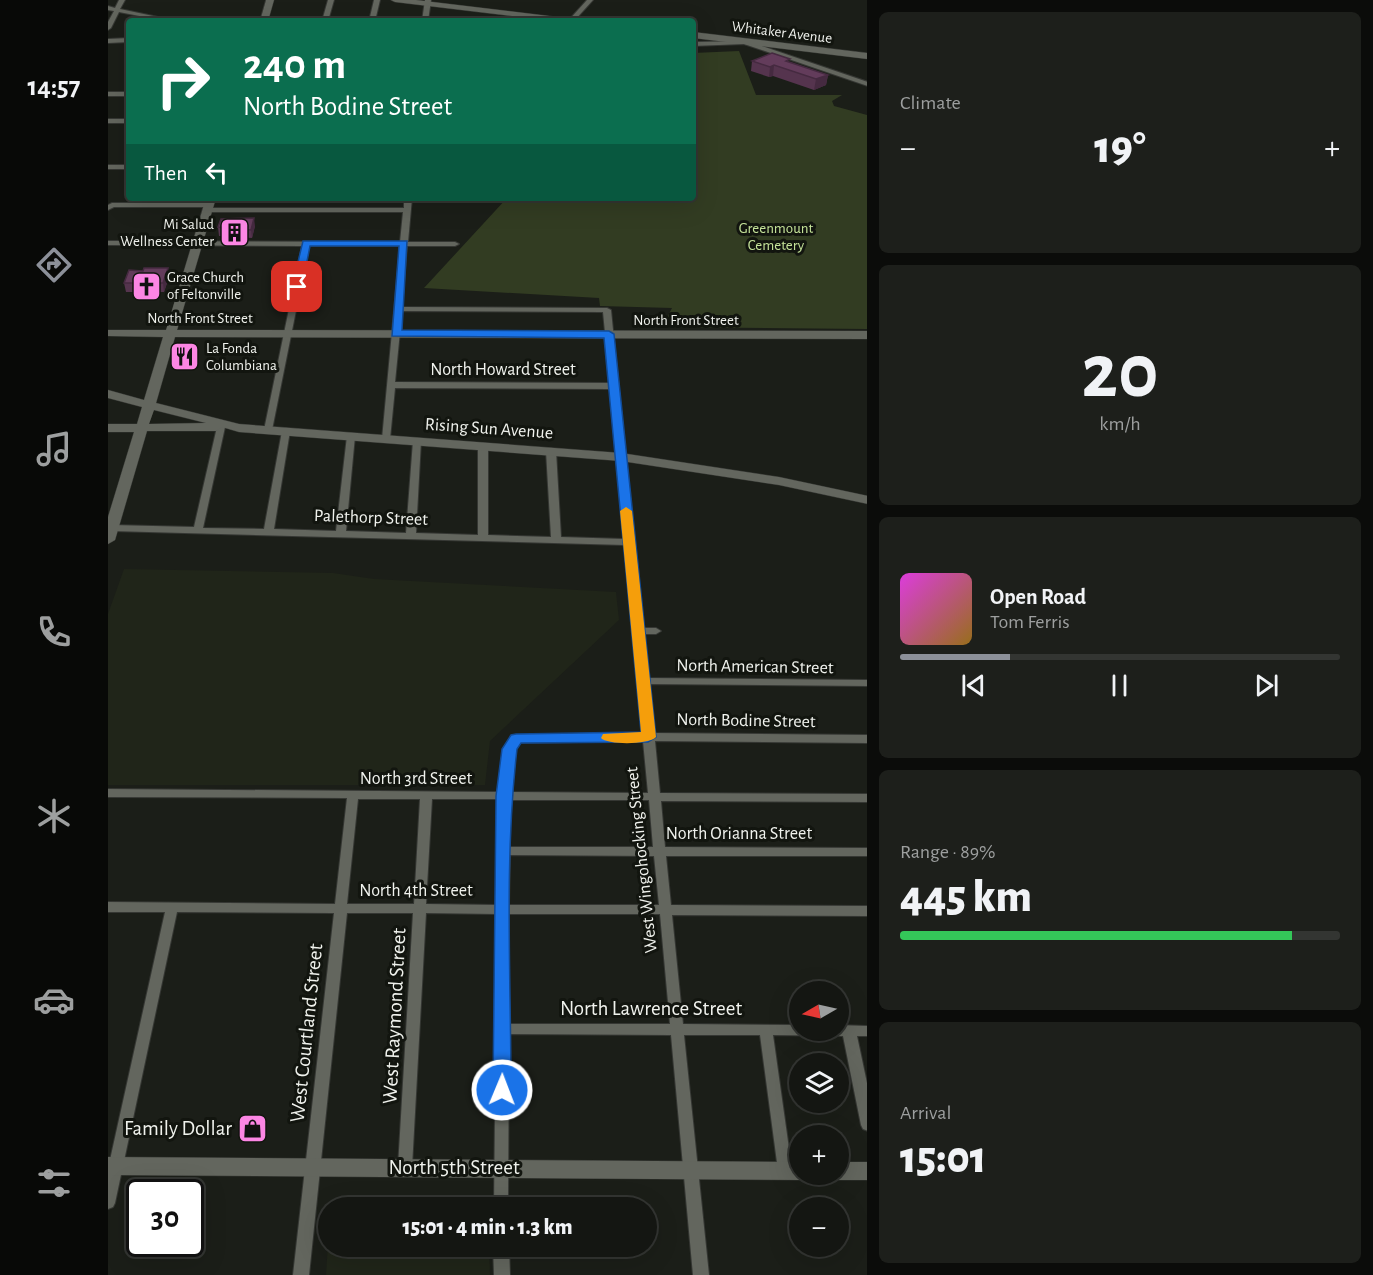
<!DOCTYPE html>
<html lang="en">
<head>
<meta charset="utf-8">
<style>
	:root { --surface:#141612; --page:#1d1f1b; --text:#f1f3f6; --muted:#9d9f9f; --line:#333532; --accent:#8c9099 }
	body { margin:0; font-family:"Alegreya Sans",sans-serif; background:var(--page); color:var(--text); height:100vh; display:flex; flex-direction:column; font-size:22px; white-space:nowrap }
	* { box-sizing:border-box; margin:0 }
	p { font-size:20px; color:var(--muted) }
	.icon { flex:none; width:33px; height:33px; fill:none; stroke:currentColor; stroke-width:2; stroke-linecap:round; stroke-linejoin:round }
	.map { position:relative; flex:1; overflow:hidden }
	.side { display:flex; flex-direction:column; gap:12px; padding:12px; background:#0b0c0a; width:506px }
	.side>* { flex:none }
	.top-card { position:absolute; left:18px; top:18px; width:570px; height:183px; border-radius:6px; box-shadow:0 6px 24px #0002,0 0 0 2px var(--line); background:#0b6e4f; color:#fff; overflow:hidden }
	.needle { width:39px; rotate:261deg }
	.tools { position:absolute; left:681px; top:981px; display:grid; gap:12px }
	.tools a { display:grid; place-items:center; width:60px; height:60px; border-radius:50%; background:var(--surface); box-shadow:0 6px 24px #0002,0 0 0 2px var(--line); font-size:30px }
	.speed { position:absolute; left:18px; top:1179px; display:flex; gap:12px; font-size:30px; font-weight:700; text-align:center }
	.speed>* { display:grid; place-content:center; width:78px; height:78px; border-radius:50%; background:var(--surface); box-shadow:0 6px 24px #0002,0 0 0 2px var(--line); line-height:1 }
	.speed .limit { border:3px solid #111; border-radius:9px; background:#fff; color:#111 }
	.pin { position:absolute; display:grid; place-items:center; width:51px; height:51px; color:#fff; margin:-26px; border-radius:12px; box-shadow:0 3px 9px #0006 }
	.me { position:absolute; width:66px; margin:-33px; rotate:1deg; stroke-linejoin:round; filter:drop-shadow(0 0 4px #0008) }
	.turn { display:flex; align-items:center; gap:21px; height:126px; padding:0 18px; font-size:27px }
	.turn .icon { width:78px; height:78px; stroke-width:2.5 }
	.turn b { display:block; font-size:42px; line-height:51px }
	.then { display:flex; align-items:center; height:57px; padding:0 18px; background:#0003; gap:12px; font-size:22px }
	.big { font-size:45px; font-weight:800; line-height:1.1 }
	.side .widget { flex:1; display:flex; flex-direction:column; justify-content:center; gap:9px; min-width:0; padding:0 21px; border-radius:9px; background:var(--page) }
	.side .dial { align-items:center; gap:0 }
	.dial b { font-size:78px; line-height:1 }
	.song { display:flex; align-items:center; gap:18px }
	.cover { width:72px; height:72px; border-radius:9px; background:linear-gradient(135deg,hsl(300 70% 55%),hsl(40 70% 35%)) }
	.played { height:6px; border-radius:3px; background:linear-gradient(90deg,var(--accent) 25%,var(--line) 25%) }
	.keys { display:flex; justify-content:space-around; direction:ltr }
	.heat { display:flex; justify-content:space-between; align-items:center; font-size:33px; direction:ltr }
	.charge { height:9px; border-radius:4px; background:linear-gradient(90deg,#34c759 89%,var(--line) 0) }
	.trip { position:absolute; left:210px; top:1197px; width:339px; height:60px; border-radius:30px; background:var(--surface); box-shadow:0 6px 24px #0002,0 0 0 2px var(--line); font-weight:800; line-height:60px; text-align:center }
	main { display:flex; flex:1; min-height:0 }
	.dock { display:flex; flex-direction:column; width:108px; justify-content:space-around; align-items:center; background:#080907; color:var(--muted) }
	.dock .icon { width:42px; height:42px }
	.dock .current { color:var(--accent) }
	.dock b { font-size:27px; color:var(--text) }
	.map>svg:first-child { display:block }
</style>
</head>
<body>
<main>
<nav class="dock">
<b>14:57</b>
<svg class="icon current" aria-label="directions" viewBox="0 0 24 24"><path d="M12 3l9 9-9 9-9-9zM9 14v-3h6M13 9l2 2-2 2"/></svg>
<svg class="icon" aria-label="music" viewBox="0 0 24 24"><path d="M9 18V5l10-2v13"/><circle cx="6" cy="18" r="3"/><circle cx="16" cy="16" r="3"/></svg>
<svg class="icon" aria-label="phone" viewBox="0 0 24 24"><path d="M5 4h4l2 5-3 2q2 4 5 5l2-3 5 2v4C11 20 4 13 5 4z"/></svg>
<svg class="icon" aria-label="climate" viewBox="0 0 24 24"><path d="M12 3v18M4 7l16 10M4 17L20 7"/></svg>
<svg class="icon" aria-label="car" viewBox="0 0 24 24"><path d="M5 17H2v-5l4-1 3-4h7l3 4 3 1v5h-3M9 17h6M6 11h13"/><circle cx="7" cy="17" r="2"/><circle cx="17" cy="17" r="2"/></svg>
<svg class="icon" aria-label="filters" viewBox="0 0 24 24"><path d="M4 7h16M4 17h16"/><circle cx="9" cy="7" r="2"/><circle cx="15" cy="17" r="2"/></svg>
</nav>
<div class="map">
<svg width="760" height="1275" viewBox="0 0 760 1275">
	<rect width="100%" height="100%" fill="#1b1e18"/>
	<path fill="#202519" d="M 16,569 L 225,573 L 266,579 L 508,592 L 511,620 L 382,741 L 377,785 L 0,785 L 0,614 Z
		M 381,1198 L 381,1207 L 224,1207 L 224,1199 Z
		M 220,1244 L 220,1246 L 381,1247 L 382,1275 L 218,1275 Z"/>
	<path fill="#323c22" d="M 631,51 L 648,95 L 734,95 L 724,101 L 726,106 L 759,115 L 759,329 L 554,327 L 564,308 L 492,306 L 491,298 L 316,288 L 399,198 L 585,198 L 585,53 Z"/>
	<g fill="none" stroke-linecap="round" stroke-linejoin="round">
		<defs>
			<path id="street" d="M 11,0 L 17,0 L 12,9 L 69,21 L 57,21 L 11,12 L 3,28 L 0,30 L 0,22 L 6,11 L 0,10 L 0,6 L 7,8 Z
				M 220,0 L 226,0 L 220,21 L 214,21 Z
				M 266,0 L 272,0 L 267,21 L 261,21 Z
				M 317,0 L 323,0 L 320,21 L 314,21 Z
				M 479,0 L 485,0 L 466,21 L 460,21 Z
				M 21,38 L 21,42 L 0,43 L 0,39 Z
				M 639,41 L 760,82 L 760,86 L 636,44 L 585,46 L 585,42 Z
				M 0,92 L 21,92 L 21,96 L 0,96 Z
				M 0,119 L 21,119 L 21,123 L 0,123 Z
				M 0,165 L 21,165 L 21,169 L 0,169 Z
				M 296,198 L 304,198 L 300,242 L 347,242 L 351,244 L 347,246 L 299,246 L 294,307 L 499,308 L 503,310 L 535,628 L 548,628 L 553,631 L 548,634 L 536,634 L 540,678 L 760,680 L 760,686 L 541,684 L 546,733 L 760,735 L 760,743 L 547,741 L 552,793 L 760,794 L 760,802 L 553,801 L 557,847 L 760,848 L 760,856 L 558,856 L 563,905 L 760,906 L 760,916 L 564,915 L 575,1024 L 692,1025 L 692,1030 L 730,1030 L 730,1025 L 760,1026 L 760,1036 L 749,1036 L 760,1088 L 760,1131 L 755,1129 L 753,1125 L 735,1036 L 665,1035 L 684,1170 L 682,1174 L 677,1176 L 672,1174 L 670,1170 L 652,1035 L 576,1035 L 601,1275 L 585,1275 L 563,1035 L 401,1034 L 400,1208 L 386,1208 L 389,914 L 318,913 L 304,1167 L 302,1171 L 297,1173 L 292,1171 L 290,1167 L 305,913 L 239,913 L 201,1275 L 185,1275 L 226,913 L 69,912 L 7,1203 L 5,1207 L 0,1209 L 0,1169 L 57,912 L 0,912 L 0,902 L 227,904 L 239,798 L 0,797 L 0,789 L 391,792 L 396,749 L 404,736 L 535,733 L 517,545 L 4,531 L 0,529 L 1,526 L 4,525 L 86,527 L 109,427 L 113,424 L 117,427 L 95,528 L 156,529 L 174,431 L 178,428 L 182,431 L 166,529 L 228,531 L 239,436 L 243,433 L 247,436 L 238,531 L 298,533 L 305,441 L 309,438 L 313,441 L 308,533 L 370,535 L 370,446 L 375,443 L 380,446 L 380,535 L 443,537 L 438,451 L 443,448 L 448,451 L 453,537 L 516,539 L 502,389 L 287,388 L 282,439 L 281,441 L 275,441 L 274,439 L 292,246 L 201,246 L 164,430 L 160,433 L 156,430 L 194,246 L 0,245 L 0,241 L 292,242 L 295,212 L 99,212 L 95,210 L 99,208 L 296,208 ZM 294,311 L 495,312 L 502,383 L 287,382 ZM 535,741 L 540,793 L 402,792 L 408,749 L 411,743 ZM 250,799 L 312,799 L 306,904 L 239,904 ZM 324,799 L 390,799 L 390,848 L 388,851 L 390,854 L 389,905 L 318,904 ZM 402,800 L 541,800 L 545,847 L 402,847 ZM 402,855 L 546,856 L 551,905 L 401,905 ZM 401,914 L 552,914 L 562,1024 L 401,1024 Z
				M 4,203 L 101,203 L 105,205 L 101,207 L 6,207 L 0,210 L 0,205 Z
				M 385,1246 L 401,1246 L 402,1275 L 386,1275 Z"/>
			<path id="secondary" d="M 158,0 L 166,0 L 160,21 L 152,21 Z
				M 283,0 L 308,0 L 466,19 L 470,21 L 445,21 L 287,2 Z
				M 585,32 L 760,53 L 760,59 L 585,38 Z
				M 98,198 L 108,198 L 69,330 L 760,331 L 760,339 L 67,337 L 48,403 L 131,424 L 513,453 L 671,477 L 760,496 L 760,504 L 671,485 L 513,461 L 131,432 L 114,427 L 108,431 L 39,431 L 7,540 L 0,544 L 0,517 L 26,432 L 0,432 L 0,424 L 29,424 L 34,407 L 0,398 L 0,390 L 36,400 L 55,337 L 0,336 L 0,330 L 58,330 ZM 46,410 L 98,423 L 41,424 Z
				M 0,1157 L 692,1162 L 692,1174 L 701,1174 L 692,1180 L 0,1175 Z
				M 730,1162 L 760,1162 L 760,1180 L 730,1180 L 723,1177 L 721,1174 L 730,1174 Z"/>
		</defs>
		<use href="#street" stroke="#353733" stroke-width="2"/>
		<use href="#secondary" stroke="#353733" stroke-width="1"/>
		<use href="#street" fill="#63665e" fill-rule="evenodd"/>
		<use href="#secondary" fill="#63665e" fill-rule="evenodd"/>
	</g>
	<path fill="#55344e" d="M 644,61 L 682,62 L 720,75 L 718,85 L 706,90 L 665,76 L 661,77 L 643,71 Z
		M 53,198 L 88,198 L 87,201 L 54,201 Z
		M 147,226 L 144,238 L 111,236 L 110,227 Z
		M 60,268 L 61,277 L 56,292 L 18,292 L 16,283 Z"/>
	<path fill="#452a40" d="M 666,65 L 665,76 L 661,77 L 662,67 Z
		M 720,75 L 718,85 L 706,90 L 708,79 Z
		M 146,218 L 147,226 L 144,238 L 143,230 Z
		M 60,268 L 61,277 L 56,292 L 55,283 Z"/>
	<path fill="#633c5b" stroke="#452a40" stroke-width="1.5" d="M 664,53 L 682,59 L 678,61 L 720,75 L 708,79 L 666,65 L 662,67 L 644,61 Z
		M 146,218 L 143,230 L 110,227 L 113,219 Z
		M 36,268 L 60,268 L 55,283 L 16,283 L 21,270 L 35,271 Z"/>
	<path fill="#1a73e8" stroke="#114b97" stroke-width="1.5" d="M 195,241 L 299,241 L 294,330 L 501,331 L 506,334 L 548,737 L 540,742 L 413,743 L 409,749 C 396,861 403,977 403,1090 L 400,1095 L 394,1097 L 388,1095 L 385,1090 L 388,796 L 394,749 L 403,735 L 408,734 L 533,732 L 496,338 L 284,336 L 291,246 L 202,246 L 194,287 L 189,290 L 184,287 Z"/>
	<path fill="#f59e0b" d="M 518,507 L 524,511 L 548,737 C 541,745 499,745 493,738 L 495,734 L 533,732 L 512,511 Z"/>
	<defs>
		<symbol id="building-square" viewBox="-11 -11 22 22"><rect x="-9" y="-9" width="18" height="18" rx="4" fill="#fc86e4" stroke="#12150f"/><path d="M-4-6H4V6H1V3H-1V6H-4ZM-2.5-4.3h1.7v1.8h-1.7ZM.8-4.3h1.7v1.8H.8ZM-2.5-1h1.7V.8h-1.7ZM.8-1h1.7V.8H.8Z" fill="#111"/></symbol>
		<symbol id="church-square" viewBox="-11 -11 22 22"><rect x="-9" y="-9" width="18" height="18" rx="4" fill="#fc86e4" stroke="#12150f"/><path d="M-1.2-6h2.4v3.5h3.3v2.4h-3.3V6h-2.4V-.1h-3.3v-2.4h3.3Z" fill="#111"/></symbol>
		<symbol id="restaurant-square" viewBox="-11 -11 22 22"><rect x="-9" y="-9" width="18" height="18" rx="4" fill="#fc86e4" stroke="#12150f"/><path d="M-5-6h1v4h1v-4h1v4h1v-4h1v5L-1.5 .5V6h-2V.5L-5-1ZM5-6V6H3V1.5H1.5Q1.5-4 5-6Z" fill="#111"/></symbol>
		<symbol id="shop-square" viewBox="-11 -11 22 22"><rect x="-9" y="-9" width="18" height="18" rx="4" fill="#fc86e4" stroke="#12150f"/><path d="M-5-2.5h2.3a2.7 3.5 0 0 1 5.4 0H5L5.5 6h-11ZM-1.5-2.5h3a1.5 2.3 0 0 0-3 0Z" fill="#111"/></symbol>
	</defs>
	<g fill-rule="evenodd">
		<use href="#building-square" x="110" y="216" width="33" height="33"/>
		<use href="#church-square" x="22" y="270" width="33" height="33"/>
		<use href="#restaurant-square" x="60" y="340" width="33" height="33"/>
		<use href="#shop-square" x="128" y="1112" width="33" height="33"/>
	</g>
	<g text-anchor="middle" stroke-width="6" stroke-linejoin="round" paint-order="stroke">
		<g font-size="15" fill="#f0f2ed" stroke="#12150f">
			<text transform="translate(674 32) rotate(7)" y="5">Whitaker Avenue</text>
			<text x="92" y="323">North Front Street</text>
			<text x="578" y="325">North Front Street</text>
		</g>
		<g font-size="15" fill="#f0f2ed" stroke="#12150f" text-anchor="start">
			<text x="106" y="229" text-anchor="end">Mi Salud<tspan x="106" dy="17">Wellness Center</tspan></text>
			<text x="59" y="282">Grace Church<tspan x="59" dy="17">of Feltonville</tspan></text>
			<text x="98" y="353">La Fonda<tspan x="98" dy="17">Columbiana</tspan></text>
		</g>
		<g font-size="15" fill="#c5e399" stroke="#12150f">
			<text x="668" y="233">Greenmount<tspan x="668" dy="17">Cemetery</tspan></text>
		</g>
		<g font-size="18" fill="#f0f2ed" stroke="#12150f">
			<text x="395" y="375">North Howard Street</text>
			<text transform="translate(381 428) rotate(4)" y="6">Rising Sun Avenue</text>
			<text transform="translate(263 517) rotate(2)" y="6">Palethorp Street</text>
			<text transform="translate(647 666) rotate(1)" y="6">North American Street</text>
			<text transform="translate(638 720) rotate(1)" y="6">North Bodine Street</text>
			<text x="308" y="784">North 3rd Street</text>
			<text x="631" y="839">North Orianna Street</text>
			<text transform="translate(533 860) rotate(-96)" y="6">West Wingohocking Street</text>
			<text x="308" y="896">North 4th Street</text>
		</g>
		<g font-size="21" fill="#f0f2ed" stroke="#12150f">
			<text x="543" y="1015">North Lawrence Street</text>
			<text transform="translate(286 1016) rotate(-87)" y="7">West Raymond Street</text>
			<text transform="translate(198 1033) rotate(-84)" y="7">West Courtland Street</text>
			<text x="346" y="1174">North 5th Street</text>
		</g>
		<g font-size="21" fill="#f0f2ed" stroke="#12150f" text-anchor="end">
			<text x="124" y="1135">Family Dollar</text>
		</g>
	</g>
</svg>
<div class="tools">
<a><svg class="needle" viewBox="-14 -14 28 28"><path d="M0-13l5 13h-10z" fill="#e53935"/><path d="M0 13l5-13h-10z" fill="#9d9f9f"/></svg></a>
<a><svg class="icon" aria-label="layers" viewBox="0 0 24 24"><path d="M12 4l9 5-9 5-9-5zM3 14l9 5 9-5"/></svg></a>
<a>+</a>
<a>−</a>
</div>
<div class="speed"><div class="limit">30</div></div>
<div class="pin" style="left:189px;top:287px;background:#d93025"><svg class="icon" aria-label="arrive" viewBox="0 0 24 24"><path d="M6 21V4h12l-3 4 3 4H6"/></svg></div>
<svg class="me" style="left:394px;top:1090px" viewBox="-20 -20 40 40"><circle r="17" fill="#1a73e8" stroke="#fff" stroke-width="3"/><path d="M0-11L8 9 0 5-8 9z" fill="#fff"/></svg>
<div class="trip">15:01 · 4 min · 1.3 km</div>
<div class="top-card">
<div class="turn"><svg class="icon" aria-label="right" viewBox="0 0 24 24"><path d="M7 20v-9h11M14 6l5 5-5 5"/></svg><div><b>240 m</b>North Bodine Street</div></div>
<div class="then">Then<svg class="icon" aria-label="left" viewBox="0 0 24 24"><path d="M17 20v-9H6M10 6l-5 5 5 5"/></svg></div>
</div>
</div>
<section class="side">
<div class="widget"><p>Climate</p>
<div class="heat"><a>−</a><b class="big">19°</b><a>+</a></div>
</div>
<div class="widget dial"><b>20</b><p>km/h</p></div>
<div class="widget">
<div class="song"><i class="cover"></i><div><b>Open Road</b><p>Tom Ferris</p></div></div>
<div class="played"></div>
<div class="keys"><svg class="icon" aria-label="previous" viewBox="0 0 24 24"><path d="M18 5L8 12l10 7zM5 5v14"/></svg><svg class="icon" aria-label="pause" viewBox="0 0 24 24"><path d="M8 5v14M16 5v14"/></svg><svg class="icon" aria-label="next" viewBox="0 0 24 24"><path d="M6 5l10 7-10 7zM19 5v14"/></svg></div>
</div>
<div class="widget"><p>Range · 89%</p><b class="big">445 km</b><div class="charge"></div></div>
<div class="widget"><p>Arrival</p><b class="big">15:01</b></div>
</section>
</main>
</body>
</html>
